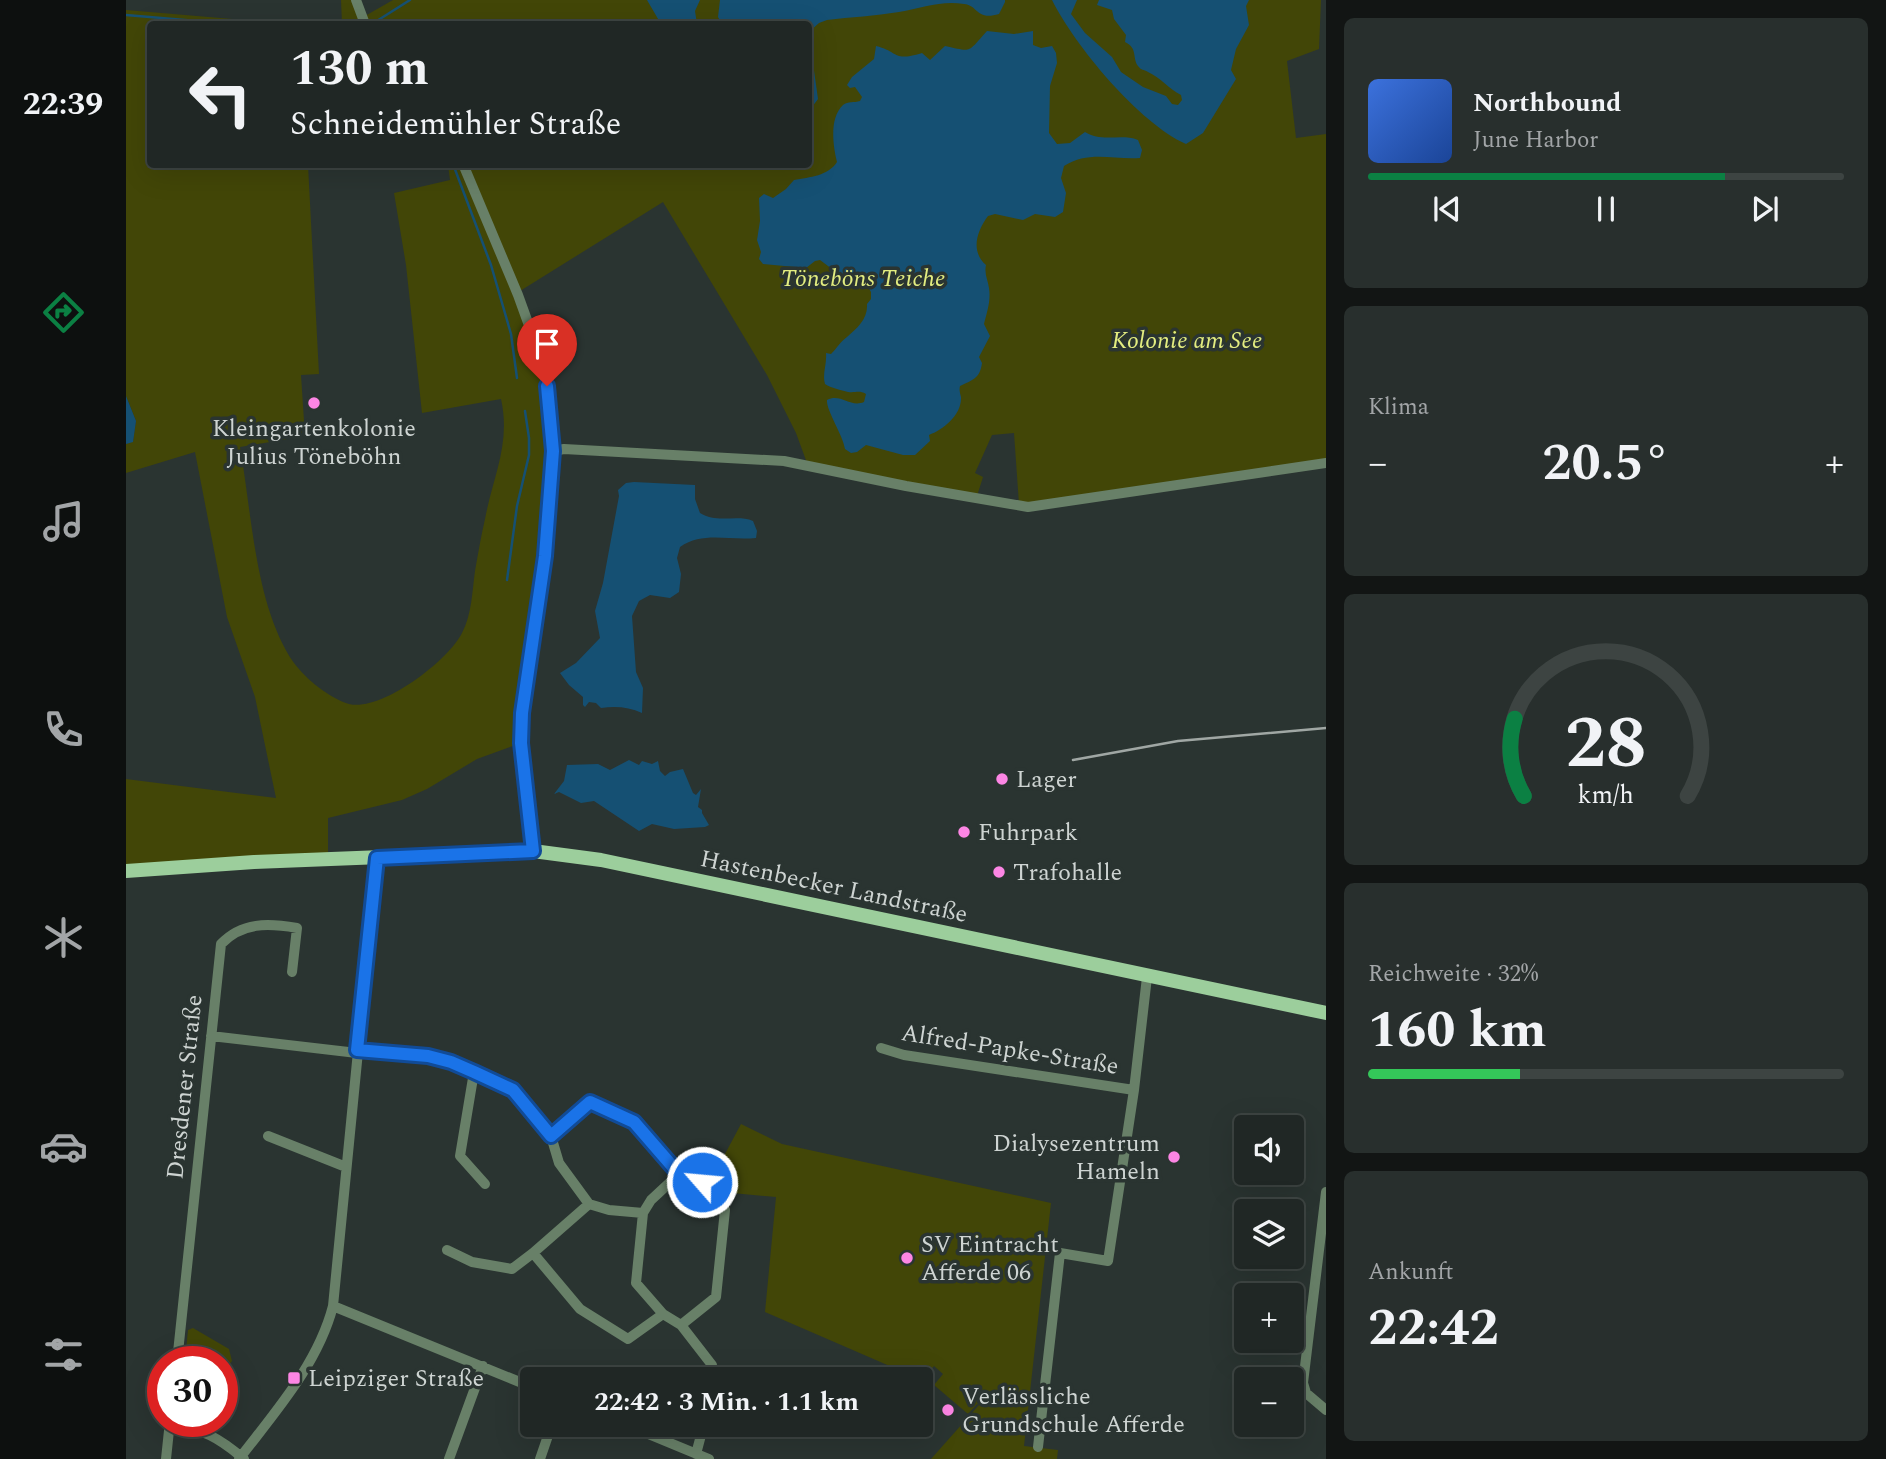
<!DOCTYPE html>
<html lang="de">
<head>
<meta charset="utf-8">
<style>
	:root { --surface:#202725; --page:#282f2d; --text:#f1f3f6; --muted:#a2a5a7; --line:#3d4442; --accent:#0b8043 }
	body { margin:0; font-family:Spectral,serif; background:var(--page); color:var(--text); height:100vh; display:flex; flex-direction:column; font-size:26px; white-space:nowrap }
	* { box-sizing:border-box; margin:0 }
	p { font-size:23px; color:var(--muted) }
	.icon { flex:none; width:38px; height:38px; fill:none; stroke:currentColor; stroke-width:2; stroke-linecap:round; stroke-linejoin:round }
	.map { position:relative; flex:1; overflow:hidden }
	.drawer { display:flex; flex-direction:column; gap:18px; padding:18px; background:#121514; width:560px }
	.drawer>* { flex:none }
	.top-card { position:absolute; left:21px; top:21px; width:665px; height:147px; border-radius:7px; box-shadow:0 7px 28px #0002,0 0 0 2px var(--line); background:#202725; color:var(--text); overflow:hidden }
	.buttons { position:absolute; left:1108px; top:1115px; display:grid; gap:14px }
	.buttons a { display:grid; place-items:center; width:70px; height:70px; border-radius:7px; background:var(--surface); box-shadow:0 7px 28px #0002,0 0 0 2px var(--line); font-size:35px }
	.speed { position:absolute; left:21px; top:1346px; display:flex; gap:14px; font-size:35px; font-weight:700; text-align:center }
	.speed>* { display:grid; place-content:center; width:91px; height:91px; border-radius:50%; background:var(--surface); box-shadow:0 7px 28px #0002,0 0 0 2px var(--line); line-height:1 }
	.speed .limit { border:10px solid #d22; background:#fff; color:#111 }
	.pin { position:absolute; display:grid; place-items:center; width:60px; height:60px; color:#fff; margin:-72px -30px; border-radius:50% 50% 50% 0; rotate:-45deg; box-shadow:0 0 7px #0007 }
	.pin .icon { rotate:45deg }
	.me { position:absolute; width:77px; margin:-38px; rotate:297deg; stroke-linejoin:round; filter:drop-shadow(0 0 5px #0008) }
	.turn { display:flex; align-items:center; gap:24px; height:147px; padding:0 28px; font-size:32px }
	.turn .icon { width:91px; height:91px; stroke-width:2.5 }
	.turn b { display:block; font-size:49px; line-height:60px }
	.big { font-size:52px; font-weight:700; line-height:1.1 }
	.drawer .widget { flex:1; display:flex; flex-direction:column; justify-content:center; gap:10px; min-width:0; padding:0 24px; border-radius:10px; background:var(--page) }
	.drawer .dial { align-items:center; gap:0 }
	.dial svg { height:182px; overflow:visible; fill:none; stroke:var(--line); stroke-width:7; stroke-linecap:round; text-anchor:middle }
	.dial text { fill:var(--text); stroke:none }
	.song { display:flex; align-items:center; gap:21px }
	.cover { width:84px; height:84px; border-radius:10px; background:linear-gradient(135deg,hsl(220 70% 55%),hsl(220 70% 35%)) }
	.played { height:7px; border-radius:4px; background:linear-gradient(90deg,var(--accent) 75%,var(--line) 75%) }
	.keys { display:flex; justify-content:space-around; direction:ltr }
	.heat { display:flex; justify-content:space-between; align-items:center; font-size:38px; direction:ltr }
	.charge { height:10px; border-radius:5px; background:linear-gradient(90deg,#34c759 32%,var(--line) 0) }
	.trip { position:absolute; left:394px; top:1367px; width:413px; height:70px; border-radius:7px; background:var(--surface); box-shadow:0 7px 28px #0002,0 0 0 2px var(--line); font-weight:700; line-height:70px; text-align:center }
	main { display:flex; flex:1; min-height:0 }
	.tabs { display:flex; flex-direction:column; width:126px; justify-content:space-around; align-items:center; background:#0d100f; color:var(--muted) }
	.tabs .icon { width:49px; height:49px }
	.tabs .current { color:var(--accent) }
	.tabs b { font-size:32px; color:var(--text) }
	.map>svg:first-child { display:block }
</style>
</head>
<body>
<main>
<nav class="tabs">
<b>22:39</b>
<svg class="icon current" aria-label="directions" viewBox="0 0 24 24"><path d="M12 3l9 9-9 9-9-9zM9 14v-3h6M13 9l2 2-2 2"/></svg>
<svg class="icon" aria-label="music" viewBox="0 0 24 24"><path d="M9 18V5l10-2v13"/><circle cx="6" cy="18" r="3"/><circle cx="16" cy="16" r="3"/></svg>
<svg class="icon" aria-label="phone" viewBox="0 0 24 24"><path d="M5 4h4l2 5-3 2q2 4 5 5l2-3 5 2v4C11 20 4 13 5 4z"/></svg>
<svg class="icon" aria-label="climate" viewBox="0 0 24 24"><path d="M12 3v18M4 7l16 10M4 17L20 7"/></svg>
<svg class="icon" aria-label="car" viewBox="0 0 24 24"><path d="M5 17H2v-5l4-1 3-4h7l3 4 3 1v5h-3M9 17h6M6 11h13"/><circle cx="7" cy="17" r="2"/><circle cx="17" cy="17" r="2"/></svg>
<svg class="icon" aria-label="filters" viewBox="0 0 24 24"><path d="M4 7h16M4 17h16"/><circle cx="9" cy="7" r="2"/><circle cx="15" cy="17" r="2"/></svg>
</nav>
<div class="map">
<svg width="1200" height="1459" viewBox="0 0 1200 1459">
	<rect width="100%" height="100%" fill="#2a3431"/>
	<path fill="#424607" d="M 215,0 L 227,0 L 235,24 L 216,24 Z
		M 267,0 L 1195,0 L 1193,49 L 1161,61 L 1170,138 L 1200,134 L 1200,461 L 893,504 L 888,433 L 866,435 L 849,473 L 857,477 L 851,496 L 681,463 L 670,433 L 641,375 L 537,202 L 394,291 L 340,165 L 682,164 L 682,24 L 244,24 L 239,16 Z
		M 0,10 L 164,24 L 24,24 L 24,164 L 182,165 L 193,374 L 175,375 L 179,436 L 114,447 C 126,514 129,607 168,663 C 180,679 203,698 223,704 C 255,712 322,661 336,633 C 346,614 346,592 349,571 C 352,554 355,536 359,519 C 367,476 385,444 375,399 L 296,413 L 280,265 L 268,193 L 324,180 L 322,165 L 333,165 L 397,317 L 416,374 L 414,388 L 419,394 L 424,452 L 419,556 L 395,743 L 351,759 L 301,789 L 276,800 L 202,818 L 202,859 L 0,871 L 0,779 L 150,798 L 129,697 L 101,617 L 69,452 L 0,473 L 0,444 L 7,441 L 10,421 L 0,396 Z
		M 615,1124 L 656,1144 L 925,1203 L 898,1446 L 932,1450 L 931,1459 L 805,1459 L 853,1405 L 851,1404 L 842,1414 L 808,1385 L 817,1374 L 808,1366 L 796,1380 L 639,1312 L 650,1197 L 606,1193 L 598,1200 L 588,1184 L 584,1182 Z
		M 67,1328 L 103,1349 L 106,1361 L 96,1373 L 96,1362 L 59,1361 L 62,1330 Z"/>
	<path fill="#155073" d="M 521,0 L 574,0 L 569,11 L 571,24 L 535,24 Z
		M 594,0 L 879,0 L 879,2 L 873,14 C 850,21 852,5 838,4 C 816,0 796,8 773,12 C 749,16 725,17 701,20 L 693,23 L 683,32 L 682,24 L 596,24 L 592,17 Z
		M 926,0 L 951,0 L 945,14 L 959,33 L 986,57 L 995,72 L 1017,87 L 1040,96 L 1046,104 L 1052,105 L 1056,100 L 1055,95 C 1043,89 1035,78 1022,72 C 1017,69 1016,71 1012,66 C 1006,58 1012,48 999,42 L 1000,35 L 988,19 L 986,10 L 971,5 L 973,0 L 1123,0 L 1120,6 L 1123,25 L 1110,49 L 1105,70 L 1110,79 L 1077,133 L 1060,144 C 1013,123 949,46 926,0 Z
		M 861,31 L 888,34 L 907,31 L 907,45 L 915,48 L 926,46 L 930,53 L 931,63 L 924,86 L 923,133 L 931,144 L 944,143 L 959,132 C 976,143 995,133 1012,140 L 1016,150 L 1014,158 C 987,160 963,150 938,166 L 935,178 L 940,193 L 937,212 L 929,217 L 909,214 L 897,220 L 869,214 L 862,216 C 851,231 844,251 860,265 C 858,274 862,280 863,288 C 865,301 861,312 858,324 L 864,336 L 853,357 L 856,363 C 854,379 846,380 834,386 C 833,390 834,393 835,397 C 836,415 817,430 803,435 L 804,441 L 789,455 L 777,455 L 740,445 L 731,452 L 725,453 L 719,449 C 717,435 700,410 701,400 C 715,393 724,408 738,402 L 740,394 C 733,390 730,393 722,392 C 715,390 705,388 699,384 C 696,374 701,365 700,353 L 705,354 C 711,348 715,341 721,337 C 731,328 742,319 741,304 L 745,299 L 745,292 C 737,277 726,278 711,276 L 706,269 L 694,260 L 689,261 L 680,268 L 637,264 L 633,259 L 635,252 L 631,240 L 634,221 L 633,198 L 638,194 L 647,198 L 660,189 L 668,180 C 684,177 702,176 711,162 C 707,146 703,118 717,105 C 722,101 728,103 734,101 L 736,97 L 729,87 L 724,88 L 721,85 L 726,77 L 748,59 L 750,46 C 774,52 766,62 796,53 L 804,60 L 819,46 C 847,52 841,53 861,31 Z
		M 683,45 L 685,49 L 692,99 L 683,111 Z
		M 0,396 L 10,421 L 7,442 L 0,444 Z
		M 508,482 L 569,485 L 569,499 L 574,513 C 591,524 611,514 627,521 L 631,531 L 630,538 C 603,541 577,531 554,547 L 551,558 L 555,574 L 553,592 L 544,598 L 524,595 L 513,601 L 506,616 L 510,672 L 517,688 L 516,713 C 503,707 490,706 475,708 L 470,703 L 463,702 L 459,707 L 457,705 L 457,697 L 443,685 L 434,673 L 450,663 L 474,638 L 469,611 L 477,583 L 493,496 L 492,490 L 500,483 Z
		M 503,760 L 513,765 L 516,761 L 526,764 L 532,761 L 534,771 L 539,776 L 544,772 L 557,769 L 567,793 L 570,795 L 575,789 L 572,807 L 576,810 L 576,813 L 583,825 L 579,827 L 548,829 L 526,824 L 513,831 L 468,801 L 455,803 L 433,792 L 428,794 L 438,781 L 441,765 L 472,764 L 484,770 Z"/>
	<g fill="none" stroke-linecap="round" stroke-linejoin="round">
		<path stroke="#155073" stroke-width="2.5" d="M 0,15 L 106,24
			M 246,24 L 284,0
			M 327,164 L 365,265 L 385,334 L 391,378
			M 381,580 L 391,506 L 403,455 L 403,438 L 399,411"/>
		<path stroke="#688068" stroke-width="10" d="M 230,0 L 239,24
			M 337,164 L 392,295 L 418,367 L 427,451 L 419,556 L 396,713 L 397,777 L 407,851
			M 427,451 L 438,449 L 658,461 L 780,486 L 902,507 L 1200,463
			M 85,1036 L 231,1053
			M 755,1048 L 778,1055 L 1008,1090
			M 231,1050 L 302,1056 L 325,1062 L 386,1090 L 425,1136 L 433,1163 L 463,1204 L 483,1210 L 517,1213 L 510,1283 L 537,1314 L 555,1325 L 586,1365 L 586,1379
			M 348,1072 L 334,1156 L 359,1184
			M 142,1136 L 220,1167
			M 425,1136 L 464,1103 L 508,1122 L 553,1174 L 572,1177 L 599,1210 L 590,1297 L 555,1325
			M 1200,1192 L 1177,1383 L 1180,1393 L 1200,1410
			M 517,1213 L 525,1200 L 553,1174
			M 321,1250 L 346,1262 L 386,1269 L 407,1253 L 463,1204
			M 407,1253 L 454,1309 L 502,1339 L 537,1314
			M 207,1306 L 406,1387
			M 51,1362 L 95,944 C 116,922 142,923 171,928 L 166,972
			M 44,1423 C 78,1430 92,1437 118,1459
			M 498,1424 L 583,1459
			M 912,1447 L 934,1253 L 982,1261 L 1008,1090 L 1021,977
			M 570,1454 L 578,1424
			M 40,1459 L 44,1421
			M 113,1459 C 149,1412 192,1364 207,1306 L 251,858
			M 323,1459 L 357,1366
			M 414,1459 L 426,1424"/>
		<path stroke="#9cce9c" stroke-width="14" d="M 0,871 L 128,862 L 407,851 L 475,860 L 1200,1013"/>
		<path stroke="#a0a7a4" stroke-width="2.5" d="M 947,760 L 1052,741 L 1200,728"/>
	</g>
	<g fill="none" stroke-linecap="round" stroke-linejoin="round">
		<defs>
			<path id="route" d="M 421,386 L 427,451 L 419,556 L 396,713 L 395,743 L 407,851 L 251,858 L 231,1050 L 302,1056 L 325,1062 L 348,1072 L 387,1090 L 425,1136 L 464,1102 L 508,1122 L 553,1174 L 572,1177 L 576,1182"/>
		</defs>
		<use href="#route" stroke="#114b97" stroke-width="18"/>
		<use href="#route" stroke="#1a73e8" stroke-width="12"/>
	</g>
	<g fill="#fc86e4" stroke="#2a3431" stroke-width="2.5">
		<circle cx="188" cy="403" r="7"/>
		<circle cx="876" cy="779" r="7"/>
		<circle cx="838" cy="832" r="7"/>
		<circle cx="873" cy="872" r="7"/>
		<circle cx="1048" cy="1157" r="7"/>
		<circle cx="781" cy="1258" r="7"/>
		<rect x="161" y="1371" width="14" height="14" rx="3.5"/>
		<circle cx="822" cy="1410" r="7"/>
	</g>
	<g text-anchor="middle" stroke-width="7" stroke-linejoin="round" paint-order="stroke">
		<g font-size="24" font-style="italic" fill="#e3ed80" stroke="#2a3431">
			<text x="737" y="286">Töneböns Teiche</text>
			<text x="1061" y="348">Kolonie am See</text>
		</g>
		<g font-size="24" fill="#ced4d2" stroke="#2a3431" text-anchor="start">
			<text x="188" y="436" text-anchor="middle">Kleingartenkolonie<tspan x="188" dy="28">Julius Töneböhn</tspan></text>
			<text x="890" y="787">Lager</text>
			<text x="852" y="840">Fuhrpark</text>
			<text x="887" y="880">Trafohalle</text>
			<text x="1034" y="1151" text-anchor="end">Dialysezentrum<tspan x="1034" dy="28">Hameln</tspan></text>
			<text x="795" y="1252">SV Eintracht<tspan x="795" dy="28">Afferde 06</tspan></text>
			<text x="182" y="1386">Leipziger Straße</text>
			<text x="836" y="1404">Verlässliche<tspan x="836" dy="28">Grundschule Afferde</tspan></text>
		</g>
		<g font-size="24" fill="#ced4d2" stroke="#2a3431">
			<text transform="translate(708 886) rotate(12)" y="8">Hastenbecker Landstraße</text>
			<text transform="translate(884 1049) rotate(9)" y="8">Alfred-Papke-Straße</text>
			<text transform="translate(58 1087) rotate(-84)" y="8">Dresdener Straße</text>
		</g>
	</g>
</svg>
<div class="buttons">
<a><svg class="icon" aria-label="sound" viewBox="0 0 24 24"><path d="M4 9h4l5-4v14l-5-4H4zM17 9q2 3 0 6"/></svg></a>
<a><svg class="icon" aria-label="layers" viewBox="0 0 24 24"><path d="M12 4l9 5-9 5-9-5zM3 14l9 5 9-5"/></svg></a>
<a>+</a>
<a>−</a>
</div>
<div class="speed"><div class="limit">30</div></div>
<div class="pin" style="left:421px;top:386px;background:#d93025"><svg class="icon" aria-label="arrive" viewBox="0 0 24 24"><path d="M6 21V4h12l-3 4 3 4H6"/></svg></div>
<svg class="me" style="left:576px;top:1182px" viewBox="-20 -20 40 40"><circle r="17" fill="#1a73e8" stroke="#fff" stroke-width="3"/><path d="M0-11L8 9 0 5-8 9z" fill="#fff"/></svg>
<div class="trip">22:42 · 3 Min. · 1.1 km</div>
<div class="top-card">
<div class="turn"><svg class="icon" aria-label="left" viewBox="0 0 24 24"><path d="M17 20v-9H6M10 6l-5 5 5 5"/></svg><div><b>130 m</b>Schneidemühler Straße</div></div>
</div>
</div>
<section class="drawer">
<div class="widget">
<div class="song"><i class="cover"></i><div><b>Northbound</b><p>June Harbor</p></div></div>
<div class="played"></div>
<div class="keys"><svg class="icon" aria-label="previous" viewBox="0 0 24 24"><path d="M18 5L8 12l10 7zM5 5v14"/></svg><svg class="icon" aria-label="pause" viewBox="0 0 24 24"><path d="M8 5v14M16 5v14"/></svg><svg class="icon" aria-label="next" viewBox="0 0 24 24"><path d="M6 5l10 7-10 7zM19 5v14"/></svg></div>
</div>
<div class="widget"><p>Klima</p>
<div class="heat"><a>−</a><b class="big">20.5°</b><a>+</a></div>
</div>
<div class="widget dial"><svg viewBox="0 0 100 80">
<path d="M14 69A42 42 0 1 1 86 69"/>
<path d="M14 69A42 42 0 0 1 10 35" stroke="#0b8043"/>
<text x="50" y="56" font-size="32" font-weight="700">28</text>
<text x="50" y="72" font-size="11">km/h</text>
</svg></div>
<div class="widget"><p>Reichweite · 32%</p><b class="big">160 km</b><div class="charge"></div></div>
<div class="widget"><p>Ankunft</p><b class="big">22:42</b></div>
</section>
</main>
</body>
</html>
